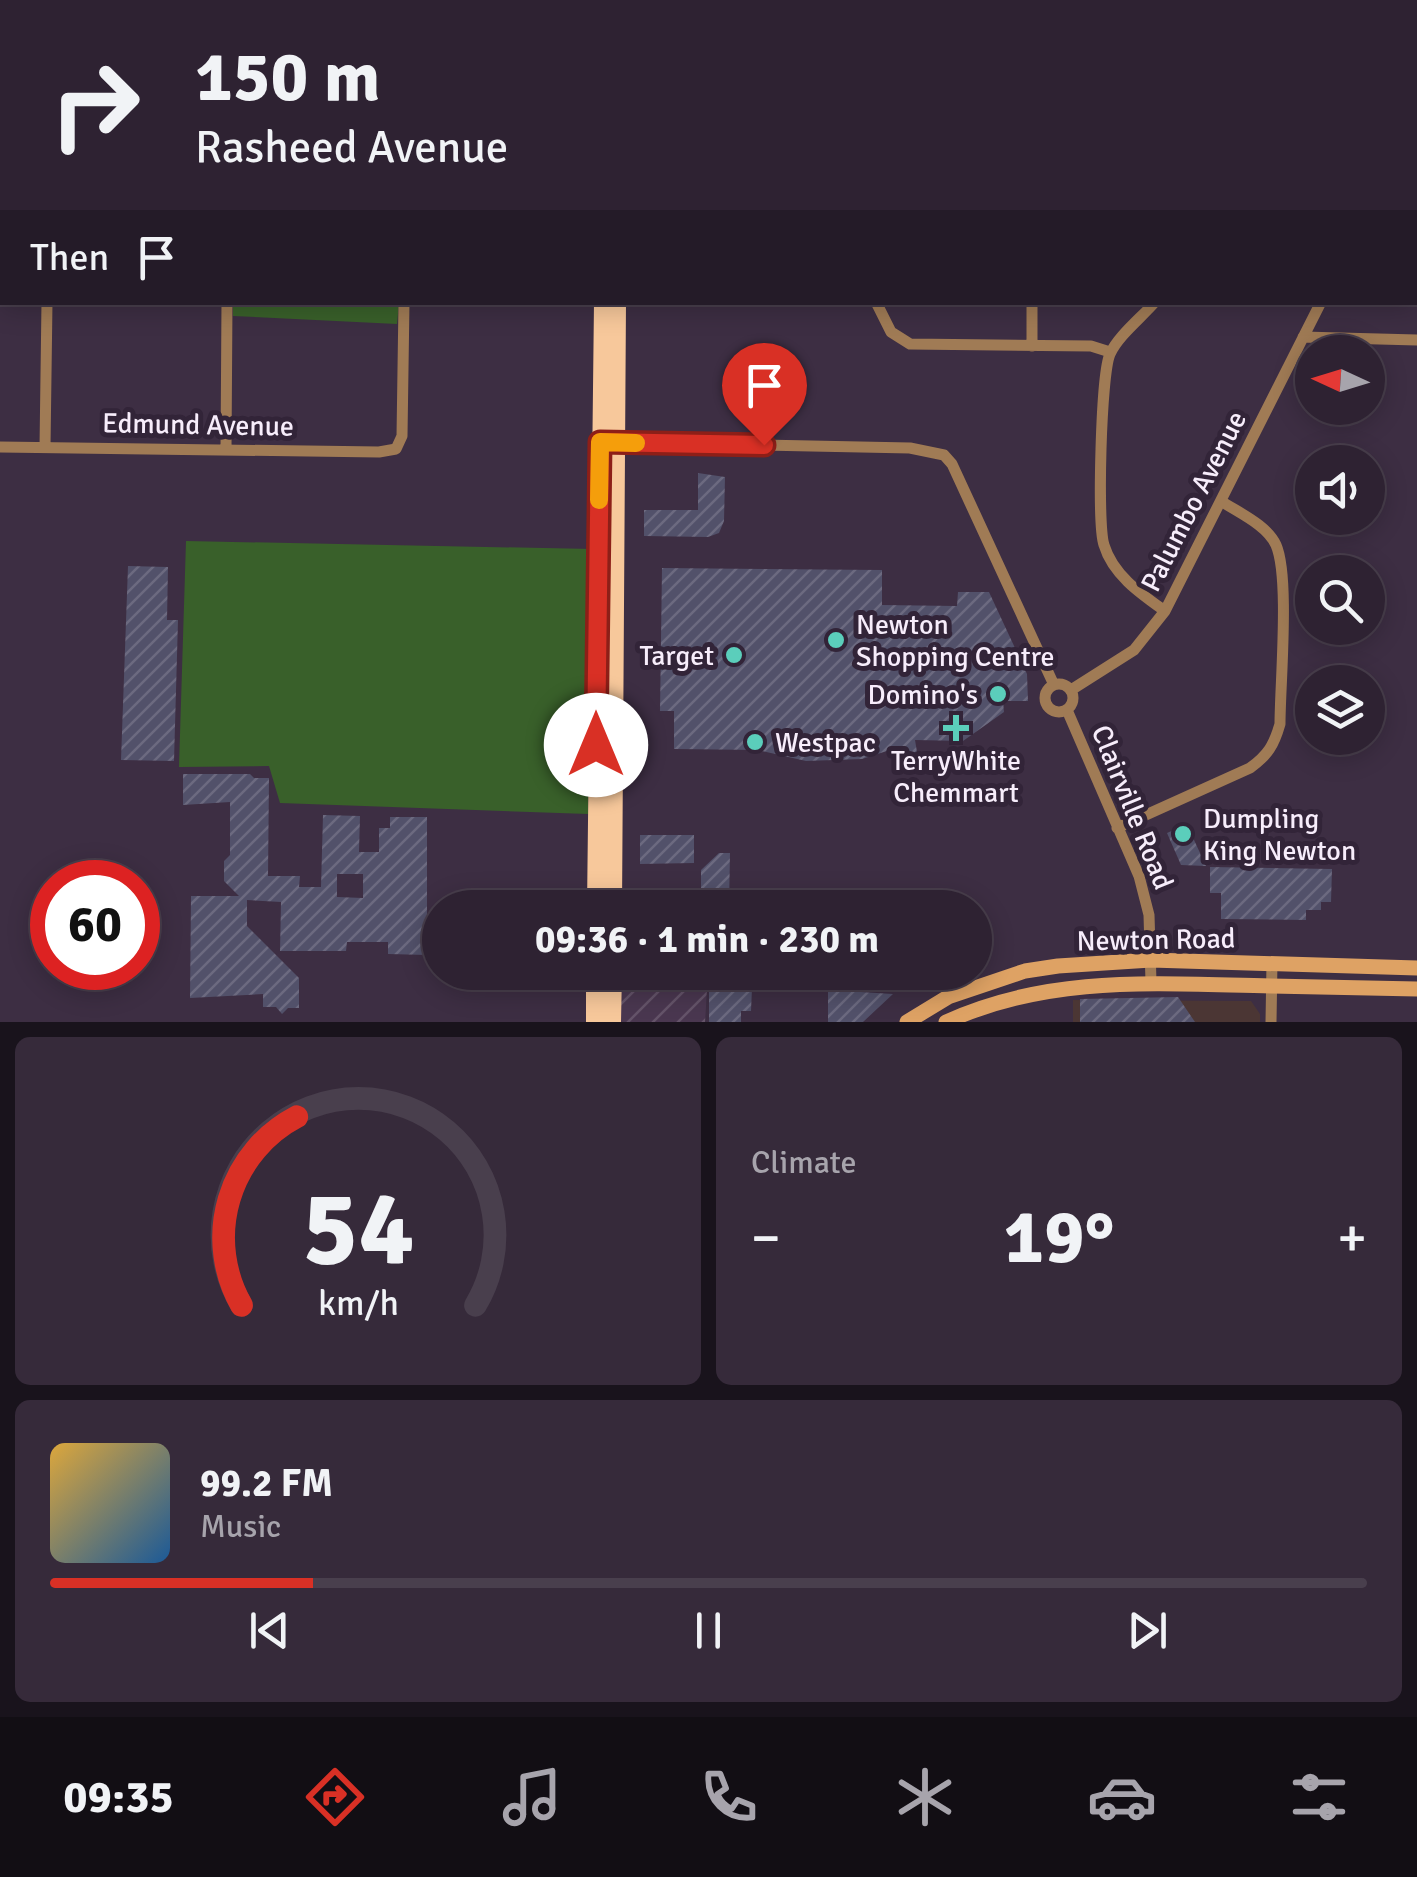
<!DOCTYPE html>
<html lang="en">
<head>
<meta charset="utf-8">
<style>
	:root { --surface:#2e2232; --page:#362a3a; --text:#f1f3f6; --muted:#a7a4ac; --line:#493f4d; --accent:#d93025 }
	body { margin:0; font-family:Signika,sans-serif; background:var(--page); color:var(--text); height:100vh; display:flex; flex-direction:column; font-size:38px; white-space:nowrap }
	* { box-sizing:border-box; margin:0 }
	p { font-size:32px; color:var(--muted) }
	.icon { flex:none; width:55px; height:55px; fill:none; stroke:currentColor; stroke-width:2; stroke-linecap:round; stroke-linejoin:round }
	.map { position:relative; height:1022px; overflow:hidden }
	.sheet { display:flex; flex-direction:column; gap:15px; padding:15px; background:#19131c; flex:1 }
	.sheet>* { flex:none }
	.top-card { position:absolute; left:0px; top:0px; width:1418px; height:305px; box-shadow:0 5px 25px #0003,0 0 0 2px var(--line); background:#2e2232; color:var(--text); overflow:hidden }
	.needle { width:65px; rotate:274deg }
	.fabs { position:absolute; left:1295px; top:335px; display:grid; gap:20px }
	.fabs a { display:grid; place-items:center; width:90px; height:90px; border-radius:50%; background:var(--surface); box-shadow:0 5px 25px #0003,0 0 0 2px var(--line); font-size:50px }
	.speed { position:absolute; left:30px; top:860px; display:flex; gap:20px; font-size:50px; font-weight:700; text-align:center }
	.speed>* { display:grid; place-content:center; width:130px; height:130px; border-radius:50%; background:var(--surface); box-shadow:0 5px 25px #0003,0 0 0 2px var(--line); line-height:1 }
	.speed .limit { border:15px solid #d22; background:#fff; color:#111 }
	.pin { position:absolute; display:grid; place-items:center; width:85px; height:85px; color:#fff; margin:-102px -42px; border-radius:50% 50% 50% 0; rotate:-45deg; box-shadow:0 0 10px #0007 }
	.pin .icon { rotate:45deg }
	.me { position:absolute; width:110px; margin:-55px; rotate:0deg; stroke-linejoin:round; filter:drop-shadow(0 0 8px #0008) }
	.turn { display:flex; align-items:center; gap:35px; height:210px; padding:0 30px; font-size:45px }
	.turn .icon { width:130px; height:130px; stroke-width:2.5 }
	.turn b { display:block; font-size:70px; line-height:85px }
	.then { display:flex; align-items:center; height:95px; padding:0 30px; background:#0003; gap:20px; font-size:38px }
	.big { font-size:75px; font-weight:700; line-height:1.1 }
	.sheet .card { flex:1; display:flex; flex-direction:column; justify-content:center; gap:15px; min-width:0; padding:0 35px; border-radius:15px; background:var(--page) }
	.sheet .dial { align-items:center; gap:0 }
	.dial svg { height:260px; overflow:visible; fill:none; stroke:var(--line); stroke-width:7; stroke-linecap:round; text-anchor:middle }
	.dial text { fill:var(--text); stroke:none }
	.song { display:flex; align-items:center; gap:30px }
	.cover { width:120px; height:120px; border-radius:15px; background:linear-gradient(135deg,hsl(40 70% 55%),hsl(210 70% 35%)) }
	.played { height:10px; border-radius:5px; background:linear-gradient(90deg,var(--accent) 20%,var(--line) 20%) }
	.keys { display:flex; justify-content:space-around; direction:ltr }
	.heat { display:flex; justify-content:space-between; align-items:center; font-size:55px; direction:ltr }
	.sheet .tiles { flex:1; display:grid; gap:15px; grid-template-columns:1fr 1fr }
	.card:last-child { grid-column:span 2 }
	.trip { position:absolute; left:422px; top:890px; width:570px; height:100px; border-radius:50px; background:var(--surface); box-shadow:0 5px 25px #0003,0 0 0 2px var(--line); font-weight:700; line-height:100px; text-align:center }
	.dock { display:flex; height:160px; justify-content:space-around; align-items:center; background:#120e14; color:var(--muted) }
	.dock .icon { width:70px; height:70px }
	.dock .on { color:var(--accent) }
	.dock b { font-size:45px; color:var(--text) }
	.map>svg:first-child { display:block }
</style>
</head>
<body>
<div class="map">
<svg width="1417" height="1022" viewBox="0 0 1417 1022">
	<defs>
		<pattern id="industrial-furrows" width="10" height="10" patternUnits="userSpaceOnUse" patternTransform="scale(2.5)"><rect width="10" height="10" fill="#4a3750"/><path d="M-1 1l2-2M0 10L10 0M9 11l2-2" fill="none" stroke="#65546a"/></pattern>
		<pattern id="building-hatch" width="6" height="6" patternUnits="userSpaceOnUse" patternTransform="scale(2.5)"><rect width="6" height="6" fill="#52516a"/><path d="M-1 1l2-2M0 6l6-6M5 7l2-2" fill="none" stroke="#6c6a80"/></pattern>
	</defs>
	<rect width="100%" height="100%" fill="#3d2e43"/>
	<path fill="#4b3634" d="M 1073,1000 L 1251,1001 L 1260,1014 L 1260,1022 L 1073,1022 Z"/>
	<path fill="url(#industrial-furrows)" d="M 618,973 L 708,973 L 705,1022 L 616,1022 Z"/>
	<path fill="#39602a" d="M 233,303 L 399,303 L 397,324 L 233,316 Z
		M 186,541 L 592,549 L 588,814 L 280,803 L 269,766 L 179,767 Z"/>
	<path fill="url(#building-hatch)" fill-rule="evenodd" d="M 698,473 L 725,477 L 724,521 L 719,533 L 708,537 L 644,536 L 644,510 L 698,510 Z
		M 128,566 L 168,567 L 167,620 L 178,620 L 174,761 L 121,760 Z
		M 662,568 L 882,570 L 882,605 L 957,606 L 958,592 L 989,592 L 1027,674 L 1028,701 L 1003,701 L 1004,712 L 963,741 L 915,740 L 918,758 L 888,757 L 890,750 L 862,759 L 806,761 L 757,750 L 674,749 L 674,711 L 660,711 Z
		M 183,774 L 250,774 L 254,778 L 269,778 L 268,876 L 300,876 L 299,887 L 321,887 L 323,815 L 360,816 L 359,852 L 379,852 L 379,828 L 390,828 L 390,817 L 427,817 L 427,955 L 388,954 L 388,942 L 347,942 L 346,951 L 280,951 L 281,902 L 247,900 L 247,926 L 299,978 L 299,1008 L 288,1008 L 282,1014 L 276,1007 L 263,1007 L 263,994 L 190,998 L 191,896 L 239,896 L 224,881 L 224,861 L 230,855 L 230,802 L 183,805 ZM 337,874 L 363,874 L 363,898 L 337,897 Z
		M 1187,824 L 1189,829 L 1206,866 L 1181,865 L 1167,833 Z
		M 640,835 L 694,835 L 694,863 L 640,864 Z
		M 719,853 L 730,853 L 729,908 L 641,904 L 641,889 L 701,889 L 701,870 Z
		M 1210,867 L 1332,869 L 1331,902 L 1321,902 L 1321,910 L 1306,910 L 1306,920 L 1221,919 L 1221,893 L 1210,893 Z
		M 35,895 L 52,895 L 52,951 L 35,951 Z
		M 720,988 L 752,988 L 751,1011 L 741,1011 L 741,1022 L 709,1022 L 709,991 L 720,991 Z
		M 828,990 L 893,994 L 863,1022 L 828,1022 Z
		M 1178,997 L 1195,1022 L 1080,1022 L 1080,999 Z"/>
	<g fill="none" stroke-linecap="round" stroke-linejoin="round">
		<path stroke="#a07b55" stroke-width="11" d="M 737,0 L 738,2
			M 197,2 L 197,0
			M 0,156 L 2,156
			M 1415,164 L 1417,163
			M 876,302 L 891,332 L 910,344 L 1091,346 L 1110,352
			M 1155,302 C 1141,318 1118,336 1110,354 C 1101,374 1097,524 1104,545 C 1113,575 1141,594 1165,611
			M 1303,337 L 1417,340
			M 1032,346 L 1032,302
			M 609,442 L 910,448 L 944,455 L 952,464 L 1054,685
			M 0,447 L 379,452 L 396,449 L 402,436 L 404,302
			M 45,447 L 47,302
			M 226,449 L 227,302
			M1045 698a14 14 0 1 1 28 0a14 14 0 1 1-28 0Z
			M 1071,690 L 1134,650 L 1165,611 L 1321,302
			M 1067,710 L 1139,876 L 1149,915 L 1151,982
			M 1117,828 L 1250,768 C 1268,755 1274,745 1280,724 C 1280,684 1290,577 1276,545 C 1267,525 1239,513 1221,501
			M 1271,1022 L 1272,962"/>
		<path stroke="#dea264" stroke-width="15" d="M 907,1022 L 948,997 L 1025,971 L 1058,966 L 1151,960 L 1417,968
			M 946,1022 C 1051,974 1159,984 1271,986 C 1320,987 1368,988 1417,989"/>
		<path stroke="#f7c89b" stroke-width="18" d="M 607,2 L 607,0
			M 620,2 L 620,0
			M 596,908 L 603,302
			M 613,908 L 617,302
			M 595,1022 L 595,972
			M 612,1022 L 613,972"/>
	</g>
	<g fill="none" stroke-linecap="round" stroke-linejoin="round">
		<defs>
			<path id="route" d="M 596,745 L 600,442 L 764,445"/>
		</defs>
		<use href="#route" stroke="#8d1f18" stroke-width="25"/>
		<use href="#route" stroke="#d93025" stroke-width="18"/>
		<path stroke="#f59e0b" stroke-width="18" d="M 599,500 L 600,442 L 636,443"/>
	</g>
	<g fill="#5bcebb" stroke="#322438" stroke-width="4">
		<circle cx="836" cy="640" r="10"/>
		<circle cx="734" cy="655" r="10"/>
		<circle cx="998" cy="694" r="10"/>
		<path d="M951 713h10v10h10v10h-10v10h-10v-10h-10v-10h10z"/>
		<circle cx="755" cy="742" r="10"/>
		<circle cx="1183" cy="834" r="10"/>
	</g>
	<g text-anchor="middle" stroke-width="10" stroke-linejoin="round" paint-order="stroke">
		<g font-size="28" fill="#f7edfb" stroke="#322438">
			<text transform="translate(198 424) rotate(1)" y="10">Edmund Avenue</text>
			<text transform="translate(1193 501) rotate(-63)" y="10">Palumbo Avenue</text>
			<text transform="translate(1133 807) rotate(68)" y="10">Clairville Road</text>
			<text transform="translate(1156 939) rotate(-1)" y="10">Newton Road</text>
		</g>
		<g font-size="28" fill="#f7edfb" stroke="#322438" text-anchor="start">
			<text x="856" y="634">Newton<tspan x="856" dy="32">Shopping Centre</tspan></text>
			<text x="714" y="665" text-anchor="end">Target</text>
			<text x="978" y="704" text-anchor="end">Domino's</text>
			<text x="775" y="752">Westpac</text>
			<text x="956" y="770" text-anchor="middle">TerryWhite<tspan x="956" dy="32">Chemmart</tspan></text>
			<text x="1203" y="828">Dumpling<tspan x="1203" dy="32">King Newton</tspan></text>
		</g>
	</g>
</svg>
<div class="fabs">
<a><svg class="needle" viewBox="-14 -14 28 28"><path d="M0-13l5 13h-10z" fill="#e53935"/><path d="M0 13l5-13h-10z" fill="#a7a4ac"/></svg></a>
<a><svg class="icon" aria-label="sound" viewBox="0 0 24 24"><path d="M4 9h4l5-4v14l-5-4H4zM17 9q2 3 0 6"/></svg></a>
<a><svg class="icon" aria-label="search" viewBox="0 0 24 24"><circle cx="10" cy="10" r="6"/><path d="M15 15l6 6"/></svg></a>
<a><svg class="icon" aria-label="layers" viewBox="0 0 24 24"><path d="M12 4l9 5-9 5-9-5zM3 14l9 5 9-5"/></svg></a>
</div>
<div class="speed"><div class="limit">60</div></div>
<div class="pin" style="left:764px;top:445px;background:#d93025"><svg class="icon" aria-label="arrive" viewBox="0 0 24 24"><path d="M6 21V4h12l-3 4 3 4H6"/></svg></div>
<svg class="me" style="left:596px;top:745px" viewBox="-20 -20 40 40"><circle r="19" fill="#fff"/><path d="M0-13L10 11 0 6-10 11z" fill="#d93025"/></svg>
<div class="trip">09:36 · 1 min · 230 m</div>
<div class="top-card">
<div class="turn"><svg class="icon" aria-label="right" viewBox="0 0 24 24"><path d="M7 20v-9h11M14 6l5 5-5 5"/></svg><div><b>150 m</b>Rasheed Avenue</div></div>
<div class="then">Then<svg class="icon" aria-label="arrive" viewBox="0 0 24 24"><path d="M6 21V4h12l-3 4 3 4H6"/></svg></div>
</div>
</div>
<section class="sheet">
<div class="tiles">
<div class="card dial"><svg viewBox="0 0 100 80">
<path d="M14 69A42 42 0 1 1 86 69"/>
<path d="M14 69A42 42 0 0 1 31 11" stroke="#d93025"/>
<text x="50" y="56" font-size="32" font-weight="700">54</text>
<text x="50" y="72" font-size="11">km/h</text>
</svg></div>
<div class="card"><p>Climate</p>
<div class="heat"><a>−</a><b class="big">19°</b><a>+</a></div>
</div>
<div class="card">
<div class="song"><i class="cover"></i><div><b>99.2 FM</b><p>Music</p></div></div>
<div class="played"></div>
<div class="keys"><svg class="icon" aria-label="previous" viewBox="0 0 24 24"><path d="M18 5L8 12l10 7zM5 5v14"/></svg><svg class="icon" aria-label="pause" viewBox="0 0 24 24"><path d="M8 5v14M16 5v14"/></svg><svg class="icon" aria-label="next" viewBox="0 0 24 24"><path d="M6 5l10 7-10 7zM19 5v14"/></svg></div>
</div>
</div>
</section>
<nav class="dock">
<b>09:35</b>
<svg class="icon on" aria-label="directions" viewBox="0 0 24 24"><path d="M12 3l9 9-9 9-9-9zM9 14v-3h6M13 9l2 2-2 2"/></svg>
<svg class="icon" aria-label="music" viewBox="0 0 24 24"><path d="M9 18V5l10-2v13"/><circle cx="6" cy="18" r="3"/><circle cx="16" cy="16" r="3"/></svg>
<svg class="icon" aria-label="phone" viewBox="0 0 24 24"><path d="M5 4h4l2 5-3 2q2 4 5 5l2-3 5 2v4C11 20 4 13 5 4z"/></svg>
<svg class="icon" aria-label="climate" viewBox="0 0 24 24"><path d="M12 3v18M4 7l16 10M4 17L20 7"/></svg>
<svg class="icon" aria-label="car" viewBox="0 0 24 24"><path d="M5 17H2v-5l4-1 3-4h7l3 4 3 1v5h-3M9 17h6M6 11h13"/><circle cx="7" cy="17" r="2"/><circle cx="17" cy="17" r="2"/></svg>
<svg class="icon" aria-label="filters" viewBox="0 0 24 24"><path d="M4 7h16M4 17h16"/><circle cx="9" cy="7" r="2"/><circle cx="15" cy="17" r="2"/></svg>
</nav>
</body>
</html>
